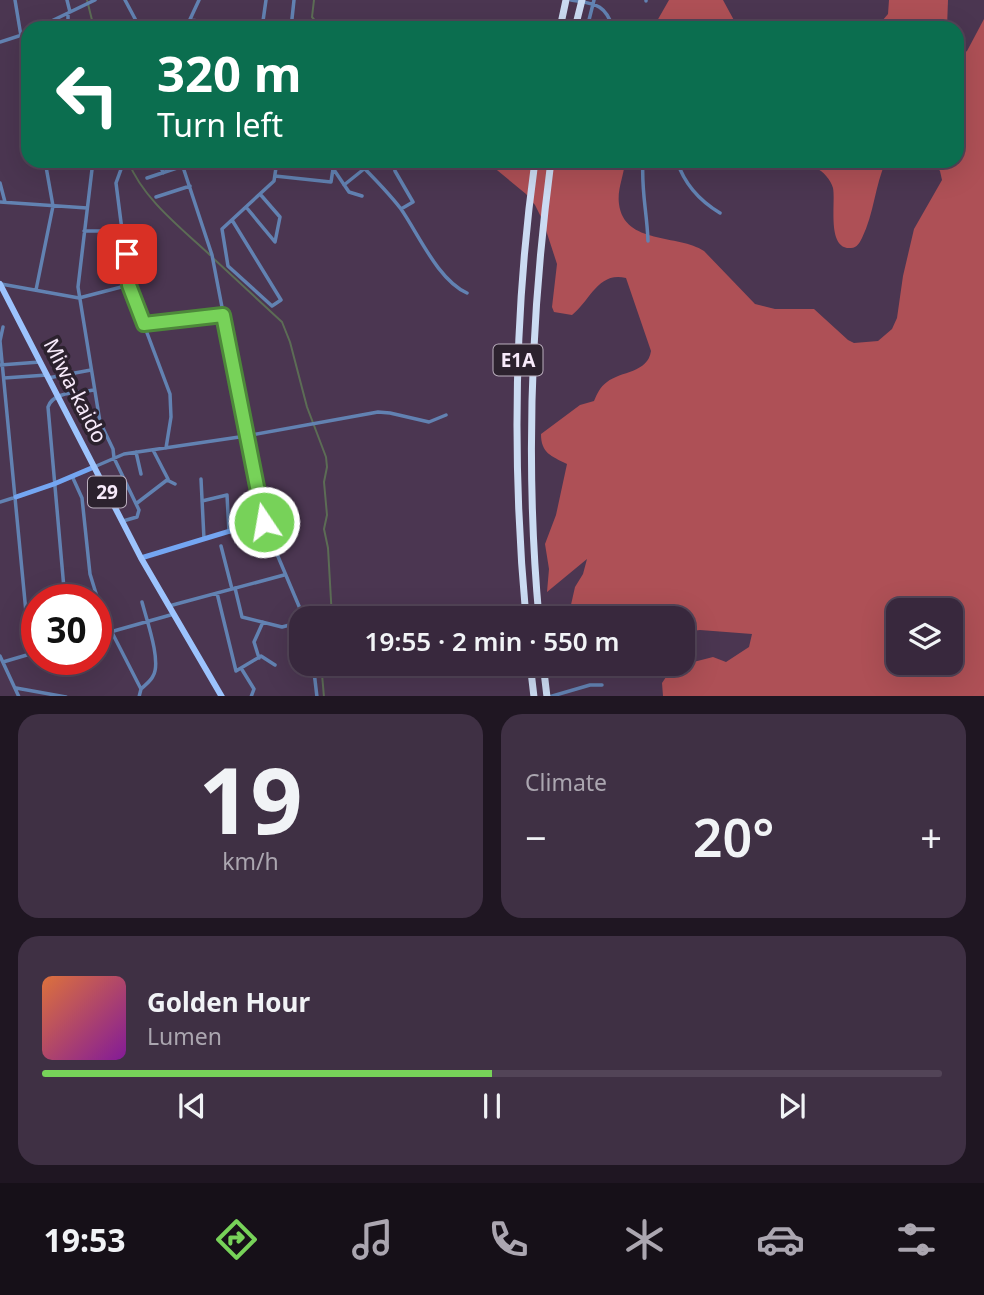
<!DOCTYPE html>
<html lang="en">
<head>
<meta charset="utf-8">
<style>
	:root { --surface:#38283d; --page:#3f3044; --text:#f1f3f6; --muted:#aba6b0; --line:#524457; --accent:#77d259 }
	body { margin:0; font-family:"Noto Sans",sans-serif; background:var(--page); color:var(--text); height:100vh; display:flex; flex-direction:column; font-size:26px; white-space:nowrap }
	* { box-sizing:border-box; margin:0 }
	p { font-size:23px; color:var(--muted) }
	.icon { flex:none; width:38px; height:38px; fill:none; stroke:currentColor; stroke-width:2; stroke-linecap:round; stroke-linejoin:round }
	.map { position:relative; height:696px; overflow:hidden }
	.side { display:flex; flex-direction:column; gap:18px; padding:18px; background:#1f1622; flex:1 }
	.side>* { flex:none }
	.top-card { position:absolute; left:21px; top:21px; width:943px; height:147px; border-radius:21px; box-shadow:0 7px 28px #0002,0 0 0 2px var(--line); background:#0b6e4f; color:#fff; overflow:hidden }
	.tools { position:absolute; left:886px; top:598px; display:grid; gap:14px }
	.tools a { display:grid; place-items:center; width:77px; height:77px; border-radius:14px; background:var(--surface); box-shadow:0 7px 28px #0002,0 0 0 2px var(--line); font-size:35px }
	.speed { position:absolute; left:21px; top:584px; display:flex; gap:14px; font-size:35px; font-weight:700; text-align:center }
	.speed>* { display:grid; place-content:center; width:91px; height:91px; border-radius:50%; background:var(--surface); box-shadow:0 7px 28px #0002,0 0 0 2px var(--line); line-height:1 }
	.speed .limit { border:10px solid #d22; background:#fff; color:#111 }
	.pin { position:absolute; display:grid; place-items:center; width:60px; height:60px; color:#fff; margin:-30px; border-radius:14px; box-shadow:0 4px 10px #0006 }
	.me { position:absolute; width:77px; margin:-38px; rotate:348deg; stroke-linejoin:round; filter:drop-shadow(0 0 5px #0008) }
	.turn { display:flex; align-items:center; gap:24px; height:147px; padding:0 21px; font-size:32px }
	.turn .icon { width:91px; height:91px; stroke-width:2.5 }
	.turn b { display:block; font-size:49px; line-height:60px }
	.big { font-size:52px; font-weight:600; line-height:1.1 }
	.side .tile { flex:1; display:flex; flex-direction:column; justify-content:center; gap:10px; min-width:0; padding:0 24px; border-radius:21px; background:var(--page) }
	.side .dial { align-items:center; gap:0 }
	.dial b { font-size:91px; line-height:1 }
	.song { display:flex; align-items:center; gap:21px }
	.cover { width:84px; height:84px; border-radius:10px; background:linear-gradient(135deg,hsl(20 70% 55%),hsl(290 70% 35%)) }
	.played { height:7px; border-radius:4px; background:linear-gradient(90deg,var(--accent) 50%,var(--line) 50%) }
	.keys { display:flex; justify-content:space-around; direction:ltr }
	.heat { display:flex; justify-content:space-between; align-items:center; font-size:38px; direction:ltr }
	.side .tiles { flex:1; display:grid; gap:18px; grid-template-columns:1fr 1fr }
	.tile:last-child { grid-column:span 2 }
	.trip { position:absolute; left:289px; top:606px; width:406px; height:70px; border-radius:21px; background:var(--surface); box-shadow:0 7px 28px #0002,0 0 0 2px var(--line); font-weight:600; line-height:70px; text-align:center }
	.tabs { display:flex; height:112px; justify-content:space-around; align-items:center; background:#161018; color:var(--muted) }
	.tabs .icon { width:49px; height:49px }
	.tabs .selected { color:var(--accent) }
	.tabs b { font-size:32px; color:var(--text) }
	.map>svg:first-child { display:block }
</style>
</head>
<body>
<div class="map">
<svg width="984" height="697" viewBox="0 0 984 697">
	<rect width="100%" height="100%" fill="#4b3651"/>
	<path fill="#ae5056" fill-rule="evenodd" d="M 669,0 L 723,0 L 736,24 L 764,21 L 788,28 L 657,28 L 657,21 Z
		M 889,0 L 948,0 L 947,28 L 876,28 L 888,14 Z
		M 984,19 L 984,696 L 663,696 L 662,683 L 668,674 L 678,666 L 713,657 L 726,662 L 749,647 L 752,634 L 700,630 L 683,632 L 682,618 L 568,618 L 575,587 L 583,574 L 587,559 L 547,592 L 549,569 L 545,544 L 556,515 L 567,464 C 551,456 541,453 541,434 L 580,405 L 594,401 C 597,394 600,387 607,382 C 621,371 648,373 651,351 L 626,278 C 598,271 590,301 572,315 L 554,312 L 552,307 L 557,264 L 543,221 L 535,205 L 526,194 L 486,161 L 625,161 C 624,176 617,189 619,204 C 624,245 679,234 704,251 L 755,304 L 775,309 L 814,309 L 848,340 L 854,343 L 878,341 L 892,329 L 897,318 L 903,276 L 914,229 L 942,180 L 940,171 L 932,161 L 957,161 L 957,58 L 967,51 ZM 898,611 L 950,611 L 950,663 L 898,663 Z
		M 747,161 L 886,161 C 875,185 874,214 862,238 C 860,242 857,248 851,248 C 826,250 836,202 833,188 C 831,180 823,171 816,168 C 794,159 768,171 747,161 Z"/>
	<g fill="none" stroke-linecap="round" stroke-linejoin="round">
		<path stroke="#5c6c55" stroke-width="2" d="M 87,0 L 94,28
			M 314,0 L 312,17 L 321,28
			M 128,161 C 143,199 181,228 210,255
			M 214,259 L 282,322 L 290,342 L 307,407 L 326,457 L 327,467 L 324,482 L 327,515 L 324,529 L 328,548 L 332,618
			M 321,663 L 324,697"/>
		<path stroke="#6282b2" stroke-width="3.5" d="M 15,0 L 21,36
			M 67,0 L 70,12
			M 125,0 L 140,28
			M 571,0 C 594,4 605,3 613,28
			M 646,1 L 646,0
			M 190,20 L 250,27
			M 37,28 L 95,0
			M 68,28 L 68,13
			M 186,28 L 199,0
			M 262,28 L 266,0
			M 291,28 L 294,0
			M 587,28 L 594,0
			M 22,36 L 28,69
			M 0,42 L 28,33
			M 93,161 L 78,287 L 100,422 L 113,449 L 114,458 L 139,510 L 137,517 L 123,521
			M 124,161 L 116,183 L 129,285 L 170,394 L 171,417 L 166,448
			M 159,161 L 163,173
			M 181,161 L 212,255 L 263,521 L 304,618
			M 328,161 L 349,192 L 362,196
			M 357,161 C 372,176 388,192 401,209 C 419,235 438,280 467,293
			M 393,161 L 395,171 L 413,202 L 401,209
			M 643,161 C 641,190 647,212 648,241
			M 677,161 C 684,183 700,201 720,213
			M 275,176 L 331,182 L 333,169 L 342,162
			M 147,178 L 183,166
			M 0,183 L 5,202
			M 344,185 L 374,161
			M 156,197 L 190,186
			M 0,202 L 87,208
			M 246,207 L 275,242 L 280,217 L 260,194
			M 232,220 L 281,300 L 272,306 L 228,266 L 222,229 L 274,181 L 277,161
			M 84,231 L 123,231
			M 1,284 L 79,298 L 129,285
			M 36,290 L 53,206 L 45,161
			M 144,324 L 222,315
			M 3,327 L 0,341 L 30,654
			M 0,365 L 40,362
			M 4,378 L 47,375
			M 48,378 L 91,370
			M 153,450 L 168,479
			M 136,452 L 141,474
			M 94,467 L 124,454 L 246,436 L 378,412 L 390,413 L 429,422 L 446,415
			M 72,476 L 82,498 L 90,574 L 102,613 L 141,689 L 139,697
			M 201,479 L 204,539
			M 202,501 L 227,495 L 229,532
			M 0,502 L 16,497
			M 137,503 L 167,480 L 175,484
			M 221,546 L 232,589
			M 235,588 L 242,617 L 282,627 L 301,622
			M 217,593 L 236,671 L 261,656 L 275,665
			M 65,600 L 48,407 C 53,391 79,393 94,390
			M 169,606 L 284,575
			M 96,636 L 174,614
			M 0,656 L 19,697
			M 259,658 L 254,642 L 263,622
			M 3,662 L 37,652
			M 313,663 L 317,697
			M 241,668 L 254,689 L 251,697
			M 16,688 L 66,697
			M 141,689 C 145,685 151,681 153,676 C 162,662 146,618 142,602
			M 549,697 L 590,685 L 602,685"/>
		<path stroke="#74a6f2" stroke-width="5" d="M 16,497 L 54,484 L 94,467
			M 141,558 L 263,521"/>
		<path stroke="#9cc3fd" stroke-width="6" d="M 0,284 L 141,558 L 222,697"/>
		<path stroke="#cbdbf2" stroke-width="7" d="M 560,28 L 566,0
			M 526,618 C 512,466 514,312 535,161
			M 539,618 C 525,465 531,313 551,161
			M 530,663 L 534,697
			M 543,663 L 547,697"/>
		<path stroke="#cbdbf2" stroke-width="7" d="M 575,28 L 582,0"/>
	</g>
	<g fill="none" stroke-linecap="round" stroke-linejoin="round">
		<defs>
			<path id="route" d="M 127,254 L 129,285 L 144,324 L 223,315 L 264,522"/>
		</defs>
		<use href="#route" stroke="#4d883a" stroke-width="18"/>
		<use href="#route" stroke="#77d259" stroke-width="12"/>
	</g>
	<g text-anchor="middle" stroke-width="7" stroke-linejoin="round" paint-order="stroke">
		<g fill="#2c222e" stroke="#baaebd" stroke-width="2">
			<rect x="493.5" y="344.5" width="49" height="31" rx="5"/>
			<rect x="88" y="476.5" width="38" height="31" rx="5"/>
		</g>
		<g font-size="19" font-weight="bold" fill="#f7eafa">
			<text x="518" y="367">E1A</text>
			<text x="107" y="499">29</text>
		</g>
		<g font-size="21" fill="#f7eafa" stroke="#2c222e">
			<text transform="translate(75 391) rotate(63)" y="7">Miwa-kaido</text>
		</g>
	</g>
</svg>
<div class="tools">
<a><svg class="icon" aria-label="layers" viewBox="0 0 24 24"><path d="M12 4l9 5-9 5-9-5zM3 14l9 5 9-5"/></svg></a>
</div>
<div class="speed"><div class="limit">30</div></div>
<div class="pin" style="left:127px;top:254px;background:#d93025"><svg class="icon" aria-label="arrive" viewBox="0 0 24 24"><path d="M6 21V4h12l-3 4 3 4H6"/></svg></div>
<svg class="me" style="left:264px;top:522px" viewBox="-20 -20 40 40"><circle r="17" fill="#77d259" stroke="#fff" stroke-width="3"/><path d="M0-11L8 9 0 5-8 9z" fill="#fff"/></svg>
<div class="trip">19:55 · 2 min · 550 m</div>
<div class="top-card">
<div class="turn"><svg class="icon" aria-label="left" viewBox="0 0 24 24"><path d="M17 20v-9H6M10 6l-5 5 5 5"/></svg><div><b>320 m</b>Turn left</div></div>
</div>
</div>
<section class="side">
<div class="tiles">
<div class="tile dial"><b>19</b><p>km/h</p></div>
<div class="tile"><p>Climate</p>
<div class="heat"><a>−</a><b class="big">20°</b><a>+</a></div>
</div>
<div class="tile">
<div class="song"><i class="cover"></i><div><b>Golden Hour</b><p>Lumen</p></div></div>
<div class="played"></div>
<div class="keys"><svg class="icon" aria-label="previous" viewBox="0 0 24 24"><path d="M18 5L8 12l10 7zM5 5v14"/></svg><svg class="icon" aria-label="pause" viewBox="0 0 24 24"><path d="M8 5v14M16 5v14"/></svg><svg class="icon" aria-label="next" viewBox="0 0 24 24"><path d="M6 5l10 7-10 7zM19 5v14"/></svg></div>
</div>
</div>
</section>
<nav class="tabs">
<b>19:53</b>
<svg class="icon selected" aria-label="directions" viewBox="0 0 24 24"><path d="M12 3l9 9-9 9-9-9zM9 14v-3h6M13 9l2 2-2 2"/></svg>
<svg class="icon" aria-label="music" viewBox="0 0 24 24"><path d="M9 18V5l10-2v13"/><circle cx="6" cy="18" r="3"/><circle cx="16" cy="16" r="3"/></svg>
<svg class="icon" aria-label="phone" viewBox="0 0 24 24"><path d="M5 4h4l2 5-3 2q2 4 5 5l2-3 5 2v4C11 20 4 13 5 4z"/></svg>
<svg class="icon" aria-label="climate" viewBox="0 0 24 24"><path d="M12 3v18M4 7l16 10M4 17L20 7"/></svg>
<svg class="icon" aria-label="car" viewBox="0 0 24 24"><path d="M5 17H2v-5l4-1 3-4h7l3 4 3 1v5h-3M9 17h6M6 11h13"/><circle cx="7" cy="17" r="2"/><circle cx="17" cy="17" r="2"/></svg>
<svg class="icon" aria-label="filters" viewBox="0 0 24 24"><path d="M4 7h16M4 17h16"/><circle cx="9" cy="7" r="2"/><circle cx="15" cy="17" r="2"/></svg>
</nav>
</body>
</html>
